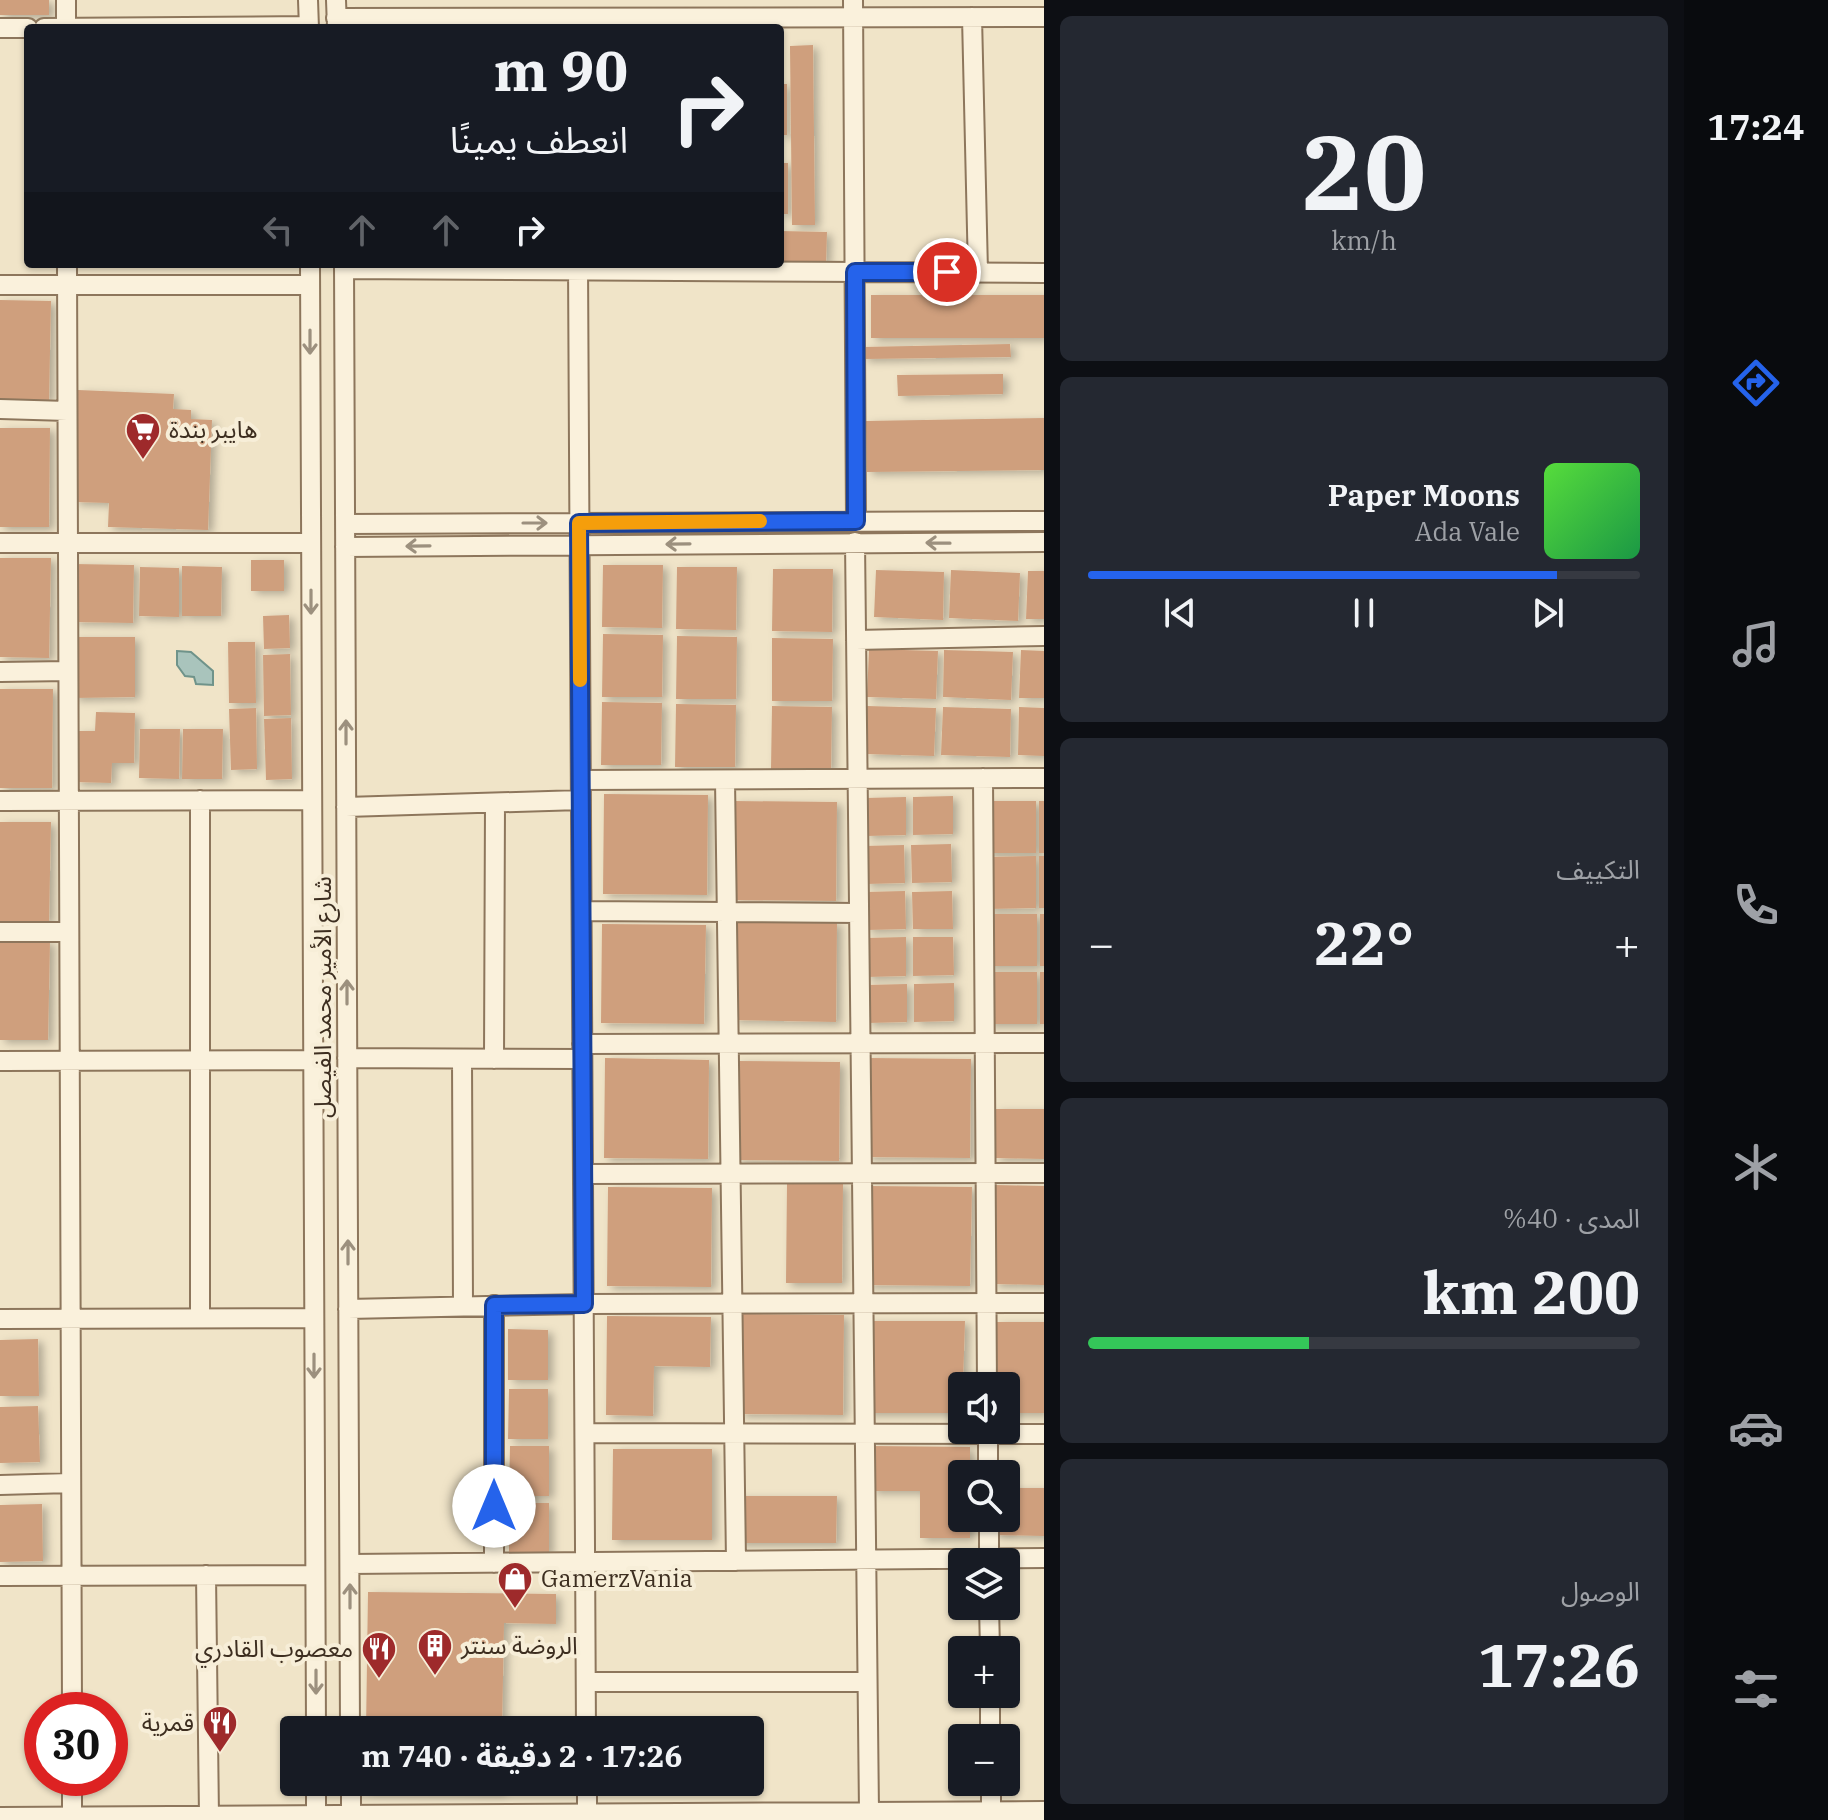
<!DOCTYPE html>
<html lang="ar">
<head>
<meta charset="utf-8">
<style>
	:root { --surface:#171b24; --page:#242831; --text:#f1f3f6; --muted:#9ea1a6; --line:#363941; --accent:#2563eb }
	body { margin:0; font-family:"IBM Plex Serif","Noto Sans Arabic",serif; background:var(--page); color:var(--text); direction:rtl; height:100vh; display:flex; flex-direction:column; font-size:30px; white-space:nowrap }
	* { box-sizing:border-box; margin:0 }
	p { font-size:26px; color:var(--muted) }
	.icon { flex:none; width:44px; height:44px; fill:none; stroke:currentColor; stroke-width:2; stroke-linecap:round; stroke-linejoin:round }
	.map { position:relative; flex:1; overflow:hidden; direction:ltr }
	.details { display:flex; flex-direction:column; gap:16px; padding:16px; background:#0d0f14; width:640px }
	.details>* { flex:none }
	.banner { position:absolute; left:24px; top:24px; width:760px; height:244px; border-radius:8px; box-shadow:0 2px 6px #0004; direction:rtl; background:#171b24; color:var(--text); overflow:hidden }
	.fabs { position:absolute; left:948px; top:1372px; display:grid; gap:16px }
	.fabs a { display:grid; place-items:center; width:72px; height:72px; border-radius:8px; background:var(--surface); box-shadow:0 2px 6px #0004; font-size:40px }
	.speed { position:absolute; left:24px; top:1692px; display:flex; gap:16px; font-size:40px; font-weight:700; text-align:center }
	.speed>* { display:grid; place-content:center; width:104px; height:104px; border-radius:50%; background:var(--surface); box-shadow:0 2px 6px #0004; line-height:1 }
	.speed .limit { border:12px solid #d22; background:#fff; color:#111 }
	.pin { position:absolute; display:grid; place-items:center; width:68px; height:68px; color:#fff; margin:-34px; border:4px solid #fff; border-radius:50%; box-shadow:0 2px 8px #0007 }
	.me { position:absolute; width:88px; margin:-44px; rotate:0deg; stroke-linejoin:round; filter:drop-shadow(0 0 6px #0008) }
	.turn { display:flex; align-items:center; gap:28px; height:168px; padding:0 24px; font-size:36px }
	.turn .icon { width:104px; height:104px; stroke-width:2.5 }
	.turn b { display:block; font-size:56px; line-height:68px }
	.lanes { display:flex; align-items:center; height:76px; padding:0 24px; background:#0003; justify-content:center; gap:40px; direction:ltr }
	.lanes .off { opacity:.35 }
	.big { font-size:60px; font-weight:700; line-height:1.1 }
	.details .widget { flex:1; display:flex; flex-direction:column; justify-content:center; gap:12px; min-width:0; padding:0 28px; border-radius:12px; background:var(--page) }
	.details .dial { align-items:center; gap:0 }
	.dial b { font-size:104px; line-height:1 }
	.song { display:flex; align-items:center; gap:24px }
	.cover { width:96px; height:96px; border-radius:12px; background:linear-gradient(135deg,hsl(110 70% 55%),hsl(140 70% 35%)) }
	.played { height:8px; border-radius:4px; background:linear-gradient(90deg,var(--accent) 85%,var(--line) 85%) }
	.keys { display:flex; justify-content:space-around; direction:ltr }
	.heat { display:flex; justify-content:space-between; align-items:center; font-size:44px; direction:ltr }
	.charge { height:12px; border-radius:6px; background:linear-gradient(90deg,#34c759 40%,var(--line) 0) }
	.trip { position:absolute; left:280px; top:1716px; width:484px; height:80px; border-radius:8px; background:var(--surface); box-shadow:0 2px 6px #0004; font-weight:700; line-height:80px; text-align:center; direction:rtl }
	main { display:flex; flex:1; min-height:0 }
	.dock { display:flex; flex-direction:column; width:144px; justify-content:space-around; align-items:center; background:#090b0e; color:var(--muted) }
	.dock .icon { width:56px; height:56px }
	.dock .selected { color:var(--accent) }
	.dock b { font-size:36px; color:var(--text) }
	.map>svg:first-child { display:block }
</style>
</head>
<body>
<main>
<nav class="dock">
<b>17:24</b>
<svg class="icon selected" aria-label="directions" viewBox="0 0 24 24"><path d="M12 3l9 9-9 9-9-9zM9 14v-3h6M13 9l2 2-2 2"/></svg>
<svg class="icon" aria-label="music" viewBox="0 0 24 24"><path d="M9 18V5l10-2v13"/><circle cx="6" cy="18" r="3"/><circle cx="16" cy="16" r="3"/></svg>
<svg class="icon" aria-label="phone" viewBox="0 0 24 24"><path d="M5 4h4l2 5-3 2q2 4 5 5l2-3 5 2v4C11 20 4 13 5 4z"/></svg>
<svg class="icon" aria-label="climate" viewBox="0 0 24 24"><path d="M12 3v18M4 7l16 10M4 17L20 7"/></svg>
<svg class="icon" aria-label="car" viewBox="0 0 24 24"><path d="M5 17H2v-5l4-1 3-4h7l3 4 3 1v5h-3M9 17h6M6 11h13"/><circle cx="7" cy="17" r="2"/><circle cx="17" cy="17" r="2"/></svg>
<svg class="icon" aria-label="filters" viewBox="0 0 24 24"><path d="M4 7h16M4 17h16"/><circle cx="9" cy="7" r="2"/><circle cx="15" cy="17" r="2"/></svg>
</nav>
<section class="details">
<div class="widget dial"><b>20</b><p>km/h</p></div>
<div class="widget">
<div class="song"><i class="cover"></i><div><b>Paper Moons</b><p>Ada Vale</p></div></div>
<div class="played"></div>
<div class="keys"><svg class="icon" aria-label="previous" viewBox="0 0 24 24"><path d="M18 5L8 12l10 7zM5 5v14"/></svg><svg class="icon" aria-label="pause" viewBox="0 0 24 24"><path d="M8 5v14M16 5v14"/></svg><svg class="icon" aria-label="next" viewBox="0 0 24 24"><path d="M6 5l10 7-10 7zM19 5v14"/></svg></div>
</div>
<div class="widget"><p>التكييف</p>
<div class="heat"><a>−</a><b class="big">22°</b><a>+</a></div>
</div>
<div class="widget"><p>المدى · 40%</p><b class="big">200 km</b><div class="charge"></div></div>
<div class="widget"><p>الوصول</p><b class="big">17:26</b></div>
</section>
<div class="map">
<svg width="1044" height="1820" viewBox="0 0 1044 1820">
	<defs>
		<filter id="shadow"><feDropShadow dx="5" dy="3" stdDeviation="4" flood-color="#0004"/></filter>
	</defs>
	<rect width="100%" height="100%" fill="#f0e4c8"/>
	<path fill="#a9c4bc" stroke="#6f938a" stroke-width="2" d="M 177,651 L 191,652 L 213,671 L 213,685 L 196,684 L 194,677 L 185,676 L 177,665 Z"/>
	<path fill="#cf9f7d" filter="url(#shadow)" d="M 0,0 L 49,0 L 49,15 L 0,15 Z
		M 813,45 L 815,225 L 792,225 L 790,46 Z
		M 780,84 L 787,84 L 787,135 L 780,135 Z
		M 780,163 L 788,163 L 788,214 L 780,214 Z
		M 780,231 L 827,232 L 826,263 L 780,262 Z
		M 871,295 L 1044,295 L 1044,338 L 871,338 Z
		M 0,300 L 51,301 L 49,400 L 0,400 Z
		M 1010,344 L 1011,357 L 863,359 L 863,347 Z
		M 1003,374 L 1003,394 L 898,396 L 897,375 Z
		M 78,390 L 174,394 L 173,409 L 191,410 L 191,419 L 212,420 L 208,530 L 108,527 L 109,503 L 74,502 Z
		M 1044,418 L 1044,470 L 867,472 L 866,421 Z
		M 0,428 L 50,428 L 49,527 L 0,527 Z
		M 0,558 L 51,558 L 49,658 L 0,657 Z
		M 251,560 L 284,560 L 284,591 L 251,591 Z
		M 73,564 L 134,565 L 133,623 L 73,622 Z
		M 603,565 L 663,565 L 662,628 L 602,627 Z
		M 182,566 L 222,567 L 221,616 L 182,616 Z
		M 140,567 L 179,568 L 179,617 L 139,616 Z
		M 677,567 L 737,567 L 736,630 L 676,629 Z
		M 773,569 L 833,569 L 832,632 L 772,631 Z
		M 876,570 L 944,572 L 943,620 L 874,617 Z
		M 951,570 L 1020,573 L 1018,621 L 949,618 Z
		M 1028,571 L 1044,571 L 1044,619 L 1026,619 Z
		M 289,615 L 290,648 L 264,649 L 263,616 Z
		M 603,634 L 663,635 L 662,697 L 602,697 Z
		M 677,636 L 737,637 L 736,699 L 676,699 Z
		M 73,637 L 135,637 L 135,697 L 73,698 Z
		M 772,638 L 833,639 L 832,701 L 772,701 Z
		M 228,642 L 255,642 L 256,703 L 229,703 Z
		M 869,649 L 938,651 L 936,699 L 867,697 Z
		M 944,650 L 1013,652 L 1011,700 L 943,697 Z
		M 1021,650 L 1044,651 L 1044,698 L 1019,698 Z
		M 290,654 L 291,715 L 264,716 L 263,655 Z
		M 0,689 L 53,689 L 52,788 L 0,788 Z
		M 602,702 L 662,703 L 661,765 L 601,765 Z
		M 676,704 L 736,705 L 735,767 L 675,767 Z
		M 772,706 L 832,707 L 831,769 L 771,769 Z
		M 867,706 L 936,708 L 934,756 L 866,754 Z
		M 943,707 L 1011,709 L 1010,757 L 941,755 Z
		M 1019,707 L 1044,708 L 1044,756 L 1018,755 Z
		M 256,708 L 257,769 L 231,770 L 229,709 Z
		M 96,712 L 135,713 L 134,763 L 112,763 L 111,783 L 75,782 L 76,731 L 95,731 Z
		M 291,718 L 292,779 L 266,780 L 264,719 Z
		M 140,729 L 180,729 L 179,779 L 139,778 Z
		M 183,729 L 223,729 L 222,779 L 182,779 Z
		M 604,794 L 708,795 L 707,895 L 603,894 Z
		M 953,796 L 953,834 L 913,835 L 913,797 Z
		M 906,797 L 906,835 L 866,836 L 865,798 Z
		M 733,801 L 837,802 L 836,901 L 732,900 Z
		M 985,801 L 1036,801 L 1036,853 L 985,853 Z
		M 1039,801 L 1044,801 L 1044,853 L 1039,853 Z
		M 0,822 L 51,822 L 49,921 L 0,921 Z
		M 951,844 L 952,882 L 912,883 L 911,845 Z
		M 904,845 L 905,883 L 865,884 L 864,846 Z
		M 1036,856 L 1036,908 L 986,909 L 985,857 Z
		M 1039,856 L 1044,856 L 1044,908 L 1039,908 Z
		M 905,891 L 906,929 L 866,930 L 865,892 Z
		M 952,891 L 953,929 L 913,929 L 912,892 Z
		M 986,914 L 1037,914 L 1037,966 L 986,966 Z
		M 1040,914 L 1044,914 L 1044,966 L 1040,966 Z
		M 734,921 L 837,922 L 836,1022 L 732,1020 Z
		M 602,924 L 706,925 L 704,1024 L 601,1023 Z
		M 906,937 L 906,976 L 866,977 L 865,938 Z
		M 913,937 L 953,937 L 954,975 L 913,976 Z
		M 0,941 L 50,941 L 48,1040 L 0,1040 Z
		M 986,972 L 1037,972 L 1037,1024 L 986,1024 Z
		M 1040,972 L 1044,972 L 1044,1024 L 1040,1024 Z
		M 954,983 L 954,1021 L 914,1022 L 914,984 Z
		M 907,984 L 907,1022 L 867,1023 L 866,985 Z
		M 605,1058 L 709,1060 L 708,1159 L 604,1158 Z
		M 868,1058 L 971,1059 L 970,1158 L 866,1157 Z
		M 736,1061 L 840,1062 L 839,1161 L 735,1160 Z
		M 995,1109 L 1044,1109 L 1044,1159 L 995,1158 Z
		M 787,1183 L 843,1184 L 842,1283 L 786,1283 Z
		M 995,1185 L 1044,1186 L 1044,1285 L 993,1284 Z
		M 868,1186 L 972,1187 L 970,1286 L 866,1285 Z
		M 608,1187 L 712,1188 L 711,1287 L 607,1286 Z
		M 741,1314 L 844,1315 L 843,1415 L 739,1414 Z
		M 607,1316 L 711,1317 L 710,1367 L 654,1366 L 653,1416 L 606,1415 Z
		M 866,1321 L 965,1321 L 962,1413 L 865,1413 Z
		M 996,1322 L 1044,1322 L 1044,1413 L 1006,1413 L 1006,1386 L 996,1386 Z
		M 508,1329 L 548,1330 L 548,1380 L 508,1380 Z
		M 38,1339 L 39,1396 L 0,1396 L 0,1340 Z
		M 509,1389 L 548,1389 L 548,1439 L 508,1439 Z
		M 38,1406 L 40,1462 L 0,1463 L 0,1407 Z
		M 510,1446 L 549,1446 L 549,1496 L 509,1496 Z
		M 871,1446 L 970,1447 L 970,1474 L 962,1474 L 962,1518 L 970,1518 L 970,1538 L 920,1538 L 920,1491 L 871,1491 Z
		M 613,1449 L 712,1449 L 712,1540 L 612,1540 Z
		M 1006,1488 L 1044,1488 L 1044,1536 L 994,1535 L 994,1518 L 1006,1518 Z
		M 737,1496 L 837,1496 L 836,1543 L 737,1543 Z
		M 509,1503 L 549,1503 L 549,1553 L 509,1553 Z
		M 42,1504 L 43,1561 L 0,1562 L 0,1505 Z
		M 368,1592 L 556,1594 L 556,1624 L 504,1623 L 502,1730 L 366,1730 Z
		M 365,1782 L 501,1782 L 501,1792 L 365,1790 Z"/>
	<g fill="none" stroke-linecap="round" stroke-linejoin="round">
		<defs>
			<path id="minor" d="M 66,0 L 66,28
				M 308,0 L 309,28
				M 336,0 L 337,28
				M 853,0 L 856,521
				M 972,17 L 978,272
				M 336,18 L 1044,17
				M 0,28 L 28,28
				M 44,28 L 309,26
				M 67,264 L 72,1710
				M 310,264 L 316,1730
				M 344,264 L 350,1730
				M 578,264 L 586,1730
				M 344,269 L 1044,273
				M 0,285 L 310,285
				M 0,409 L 67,411
				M 345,524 L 1044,521
				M 855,542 L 869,1812
				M 0,543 L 311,543
				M 345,547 L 1044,542
				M 856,640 L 1044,636
				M 0,672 L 68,671
				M 983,778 L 987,1386
				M 581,780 L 1044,778
				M 725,780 L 736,1561
				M 0,801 L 312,800
				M 346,807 L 581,800
				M 582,911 L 859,913
				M 0,932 L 69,932
				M 582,1044 L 1044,1043
				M 347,1058 L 582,1059
				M 462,1059 L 463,1306
				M 494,1059 L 495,803
				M 0,1061 L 313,1060
				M 583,1174 L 1044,1173
				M 348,1309 L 584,1304 L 1044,1303
				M 200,1318 L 200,800
				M 0,1319 L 314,1318
				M 988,1430 L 988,1474
				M 585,1433 L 1044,1434
				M 0,1485 L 71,1483
				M 989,1518 L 989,1562
				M 494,1563 L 494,1305
				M 350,1564 L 1044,1558
				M 206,1575 L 209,1817
				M 0,1576 L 315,1575
				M 989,1606 L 990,1650
				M 586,1682 L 867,1682
				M 990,1694 L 990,1738
				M 72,1778 L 72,1817
				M 316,1782 L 316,1816
				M 351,1782 L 351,1816
				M 587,1782 L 587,1814
				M 991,1782 L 991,1811
				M 0,1817 L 1044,1811"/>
		</defs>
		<use href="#minor" stroke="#8d765c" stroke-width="22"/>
		<use href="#minor" stroke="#faf1dc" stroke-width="18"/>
	</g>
	<defs><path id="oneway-shaft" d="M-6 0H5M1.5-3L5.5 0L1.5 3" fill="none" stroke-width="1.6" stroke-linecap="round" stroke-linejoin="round" transform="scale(2)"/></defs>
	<g stroke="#9c907e">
		<use href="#oneway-shaft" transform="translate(310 342) rotate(90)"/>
		<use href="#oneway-shaft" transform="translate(535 523)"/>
		<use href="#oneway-shaft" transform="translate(938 543) rotate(-179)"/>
		<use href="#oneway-shaft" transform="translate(678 544) rotate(179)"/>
		<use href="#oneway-shaft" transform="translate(418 546) rotate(179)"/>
		<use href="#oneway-shaft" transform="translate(311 602) rotate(90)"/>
		<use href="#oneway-shaft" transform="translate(346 732) rotate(-90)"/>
		<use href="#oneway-shaft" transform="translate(347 992) rotate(-90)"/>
		<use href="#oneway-shaft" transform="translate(348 1252) rotate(-90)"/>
		<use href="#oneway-shaft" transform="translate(314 1366) rotate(90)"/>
		<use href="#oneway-shaft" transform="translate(350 1596) rotate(-90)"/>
		<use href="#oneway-shaft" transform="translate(316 1682) rotate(90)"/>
	</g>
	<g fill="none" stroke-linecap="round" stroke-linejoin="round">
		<defs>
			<path id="route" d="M 494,1506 L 494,1305 L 584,1304 L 579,523 L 856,521 L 855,272 L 947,272"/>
		</defs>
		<use href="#route" stroke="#184099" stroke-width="20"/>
		<use href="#route" stroke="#2563eb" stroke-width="14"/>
		<path stroke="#f59e0b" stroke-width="14" d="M 580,680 L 579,523 L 760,521"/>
	</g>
	<defs>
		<symbol id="supermarket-pin" viewBox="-11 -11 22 30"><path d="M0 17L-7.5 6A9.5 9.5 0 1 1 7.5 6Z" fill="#9e2a2b" stroke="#f7eed8"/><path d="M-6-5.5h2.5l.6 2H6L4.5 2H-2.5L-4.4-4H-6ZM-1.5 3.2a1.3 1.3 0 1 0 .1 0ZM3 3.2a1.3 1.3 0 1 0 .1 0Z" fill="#fff"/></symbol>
		<symbol id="shop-pin" viewBox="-11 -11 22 30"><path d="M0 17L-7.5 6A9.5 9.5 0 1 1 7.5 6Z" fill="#9e2a2b" stroke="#f7eed8"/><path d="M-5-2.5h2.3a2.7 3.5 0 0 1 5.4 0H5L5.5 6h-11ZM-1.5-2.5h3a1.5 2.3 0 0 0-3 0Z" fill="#fff"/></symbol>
		<symbol id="building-pin" viewBox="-11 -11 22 30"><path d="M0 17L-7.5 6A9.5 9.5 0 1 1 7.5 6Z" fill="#9e2a2b" stroke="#f7eed8"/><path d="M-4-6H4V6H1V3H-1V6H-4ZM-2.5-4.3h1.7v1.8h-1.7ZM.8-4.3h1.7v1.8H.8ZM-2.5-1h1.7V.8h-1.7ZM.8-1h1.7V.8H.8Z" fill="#fff"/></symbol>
		<symbol id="restaurant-pin" viewBox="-11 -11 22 30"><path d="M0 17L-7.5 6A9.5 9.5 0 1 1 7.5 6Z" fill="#9e2a2b" stroke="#f7eed8"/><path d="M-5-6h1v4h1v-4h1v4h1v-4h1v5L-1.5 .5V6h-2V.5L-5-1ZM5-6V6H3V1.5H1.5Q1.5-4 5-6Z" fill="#fff"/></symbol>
	</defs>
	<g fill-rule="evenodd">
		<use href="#supermarket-pin" x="123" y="410" width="40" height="54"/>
		<use href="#shop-pin" x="495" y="1559" width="40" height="54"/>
		<use href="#building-pin" x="415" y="1626" width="40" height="54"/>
		<use href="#restaurant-pin" x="359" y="1629" width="40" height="54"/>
		<use href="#restaurant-pin" x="200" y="1703" width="40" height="54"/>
	</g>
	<g text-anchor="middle" stroke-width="8" stroke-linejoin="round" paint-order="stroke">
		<g font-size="24" fill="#3d2e20" stroke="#f7eed8" text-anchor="start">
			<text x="169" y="438">هايبر بندة</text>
			<text x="541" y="1587">GamerzVania</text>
			<text x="461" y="1654">الروضة سنتر</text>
			<text x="353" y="1657" text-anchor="end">معصوب القادري</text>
			<text x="194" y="1731" text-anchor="end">قمرية</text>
		</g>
		<g font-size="24" fill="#3d2e20" stroke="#f7eed8">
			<text transform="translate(323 997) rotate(-90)" y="8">شارع الأمير محمد الفيصل</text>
		</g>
	</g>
</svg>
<div class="fabs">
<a><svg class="icon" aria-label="sound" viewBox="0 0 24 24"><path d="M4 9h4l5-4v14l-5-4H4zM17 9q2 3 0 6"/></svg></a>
<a><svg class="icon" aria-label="search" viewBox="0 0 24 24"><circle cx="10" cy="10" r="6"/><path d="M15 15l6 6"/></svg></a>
<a><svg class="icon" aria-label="layers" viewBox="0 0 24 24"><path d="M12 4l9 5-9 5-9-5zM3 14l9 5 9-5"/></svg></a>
<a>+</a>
<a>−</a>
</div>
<div class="speed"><div class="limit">30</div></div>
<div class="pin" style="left:947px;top:272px;background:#d93025"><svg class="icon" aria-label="arrive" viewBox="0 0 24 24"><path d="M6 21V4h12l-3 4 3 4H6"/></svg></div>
<svg class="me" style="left:494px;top:1506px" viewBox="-20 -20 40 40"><circle r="19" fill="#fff"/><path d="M0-13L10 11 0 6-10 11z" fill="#2563eb"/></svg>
<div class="trip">17:26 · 2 دقيقة · 740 m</div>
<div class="banner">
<div class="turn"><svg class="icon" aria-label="right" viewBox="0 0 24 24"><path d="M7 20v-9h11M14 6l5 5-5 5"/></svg><div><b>90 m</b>انعطف يمينًا</div></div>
<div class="lanes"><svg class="icon off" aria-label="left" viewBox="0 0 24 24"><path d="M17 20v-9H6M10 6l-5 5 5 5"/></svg><svg class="icon off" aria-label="ahead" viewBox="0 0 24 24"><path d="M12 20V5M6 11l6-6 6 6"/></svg><svg class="icon off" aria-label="ahead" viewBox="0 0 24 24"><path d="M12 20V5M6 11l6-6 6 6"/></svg><svg class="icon" aria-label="right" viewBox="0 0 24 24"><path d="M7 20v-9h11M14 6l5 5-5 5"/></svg></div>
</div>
</div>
</main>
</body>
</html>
